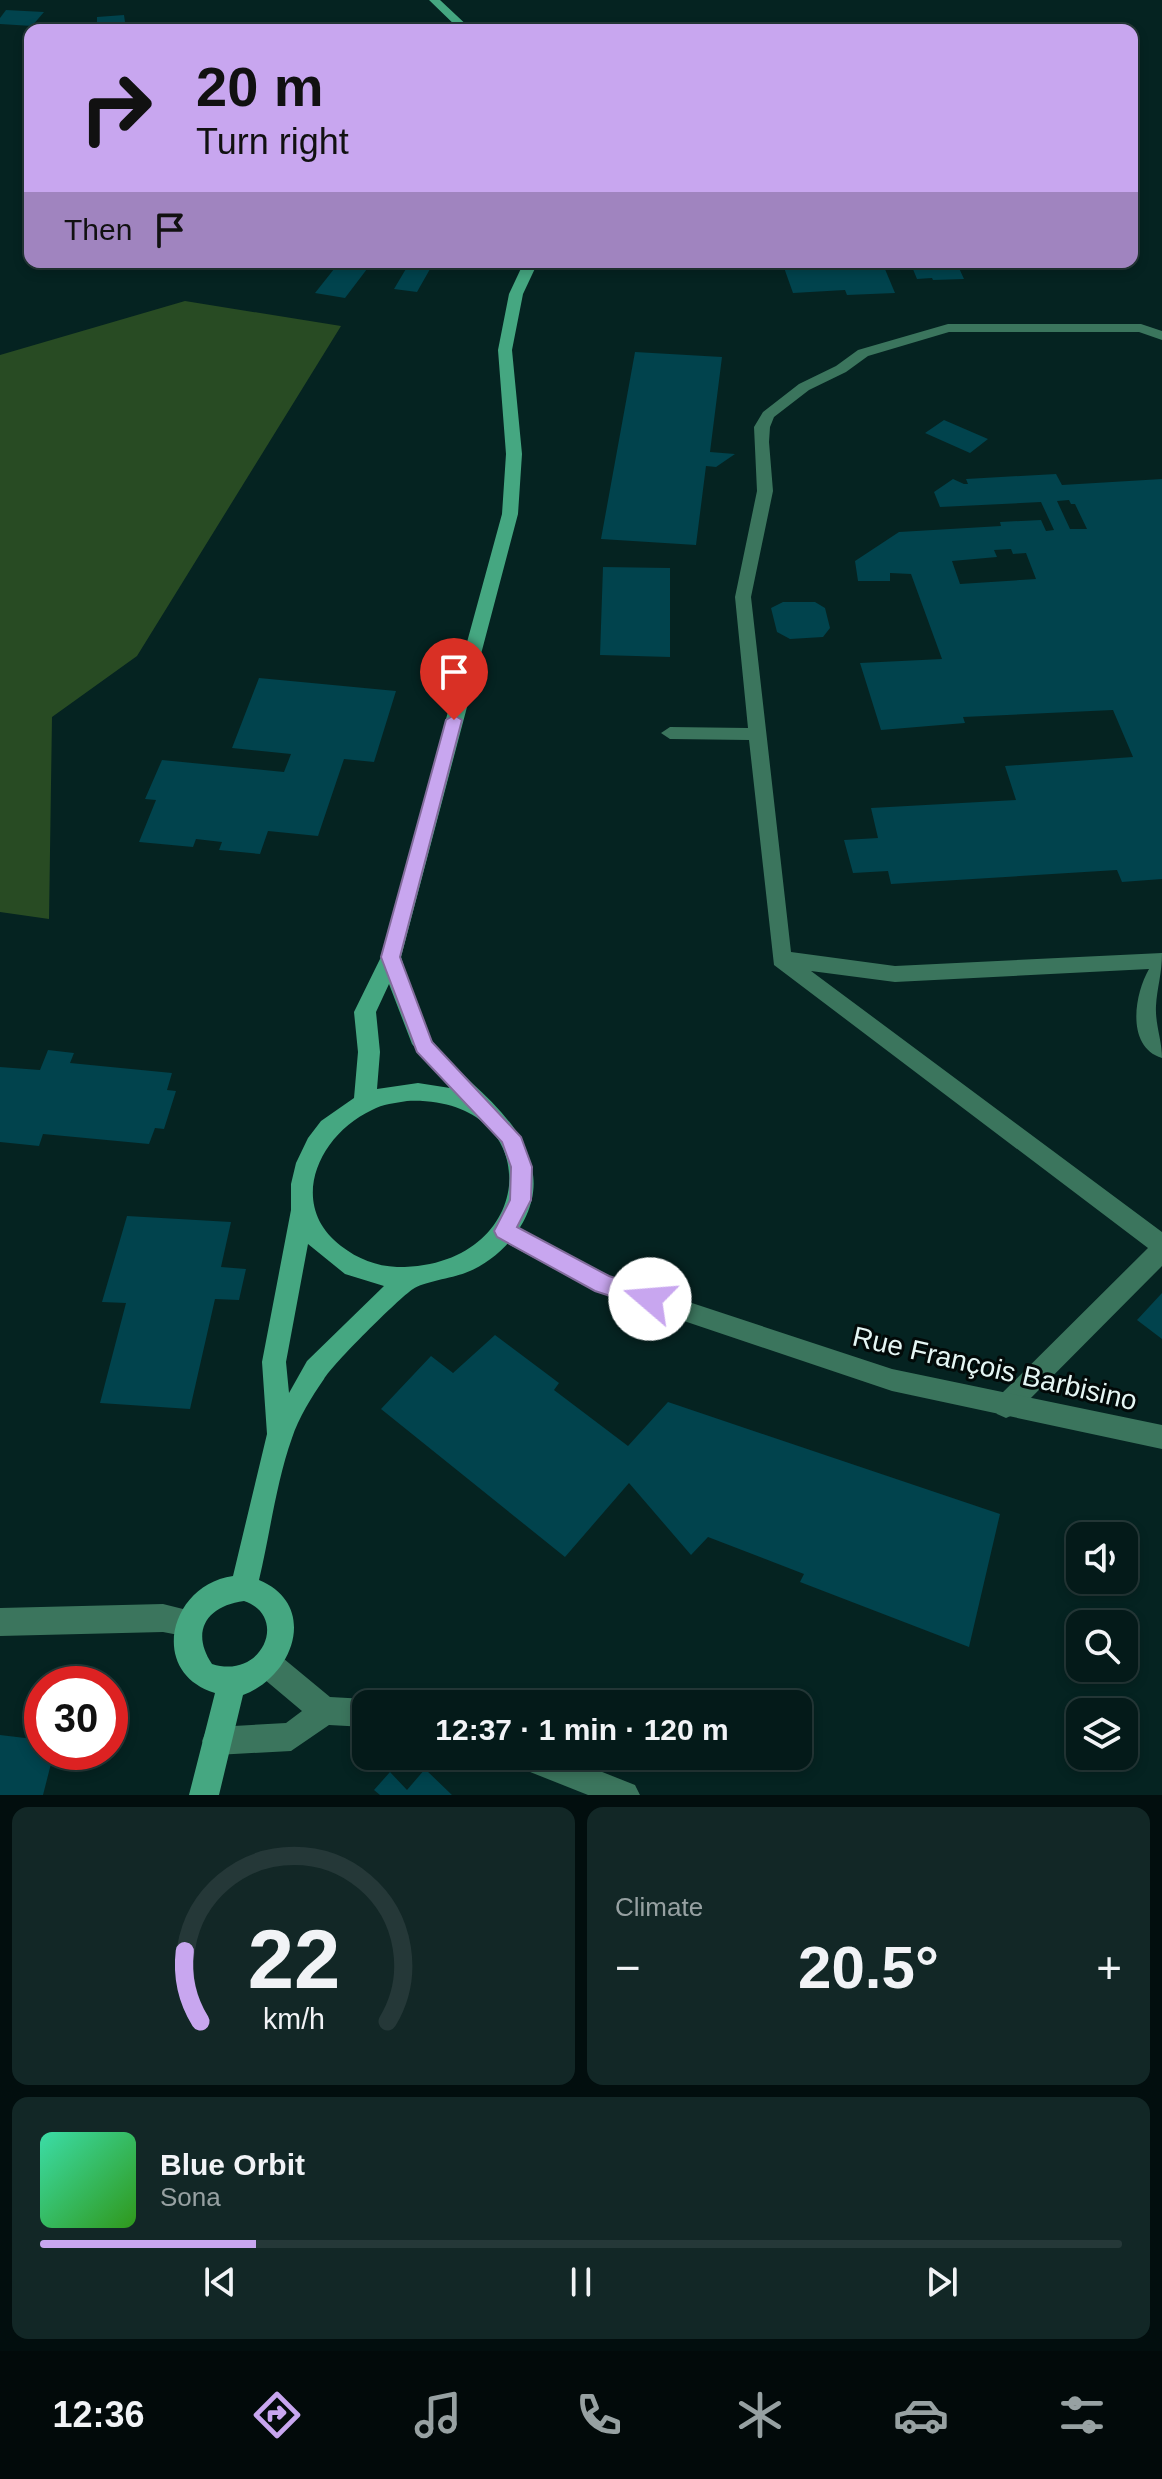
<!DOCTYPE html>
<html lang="en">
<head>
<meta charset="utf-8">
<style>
	:root { --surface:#041a19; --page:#122726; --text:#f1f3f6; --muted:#97a1a2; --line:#253838; --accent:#c8a6ef }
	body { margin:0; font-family:Helvetica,sans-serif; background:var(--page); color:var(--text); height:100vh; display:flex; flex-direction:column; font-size:30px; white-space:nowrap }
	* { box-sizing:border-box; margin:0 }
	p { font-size:26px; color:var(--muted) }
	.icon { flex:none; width:44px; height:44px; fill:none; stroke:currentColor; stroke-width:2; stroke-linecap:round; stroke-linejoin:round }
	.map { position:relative; height:1795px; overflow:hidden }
	.details { display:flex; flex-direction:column; gap:12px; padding:12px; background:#020e0e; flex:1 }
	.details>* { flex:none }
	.banner { position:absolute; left:24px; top:24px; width:1114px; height:244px; border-radius:16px; box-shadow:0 4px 12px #0003,0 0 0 2px var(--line); background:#c8a6ef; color:#111; overflow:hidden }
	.buttons { position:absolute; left:1066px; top:1522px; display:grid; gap:16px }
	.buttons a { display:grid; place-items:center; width:72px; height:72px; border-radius:16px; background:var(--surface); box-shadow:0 4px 12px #0003,0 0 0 2px var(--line); font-size:40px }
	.speed { position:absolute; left:24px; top:1666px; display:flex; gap:16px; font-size:40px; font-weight:700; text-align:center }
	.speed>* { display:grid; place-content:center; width:104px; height:104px; border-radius:50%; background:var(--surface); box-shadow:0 4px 12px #0003,0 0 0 2px var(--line); line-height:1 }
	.speed .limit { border:12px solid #d22; background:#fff; color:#111 }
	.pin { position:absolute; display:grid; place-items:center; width:68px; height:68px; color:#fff; margin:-82px -34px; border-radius:50% 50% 50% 0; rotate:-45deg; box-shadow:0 0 8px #0007 }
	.pin .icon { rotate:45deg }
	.me { position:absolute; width:88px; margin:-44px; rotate:288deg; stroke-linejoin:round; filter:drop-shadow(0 0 6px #0008) }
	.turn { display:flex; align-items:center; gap:28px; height:168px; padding:0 40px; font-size:36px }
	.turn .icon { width:104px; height:104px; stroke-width:2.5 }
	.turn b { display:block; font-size:56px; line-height:68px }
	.then { display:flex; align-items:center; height:76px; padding:0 40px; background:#0003; gap:16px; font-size:30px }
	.big { font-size:60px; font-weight:700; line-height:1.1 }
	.details .widget { flex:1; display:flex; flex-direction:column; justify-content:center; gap:12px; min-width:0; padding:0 28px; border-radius:16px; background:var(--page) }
	.details .dial { align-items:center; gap:0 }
	.dial svg { height:208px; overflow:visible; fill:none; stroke:var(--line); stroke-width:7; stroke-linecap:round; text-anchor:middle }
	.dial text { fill:var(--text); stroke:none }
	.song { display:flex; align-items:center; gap:24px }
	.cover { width:96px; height:96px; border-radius:12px; background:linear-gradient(135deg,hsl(160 70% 55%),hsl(110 70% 35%)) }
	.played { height:8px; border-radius:4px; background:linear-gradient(90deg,var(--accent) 20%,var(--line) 20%) }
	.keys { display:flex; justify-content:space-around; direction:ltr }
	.heat { display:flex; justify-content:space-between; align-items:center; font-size:44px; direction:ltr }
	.details .tiles { flex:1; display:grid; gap:12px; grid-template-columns:1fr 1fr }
	.widget:last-child { grid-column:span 2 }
	.trip { position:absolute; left:352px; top:1690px; width:460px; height:80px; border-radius:16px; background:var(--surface); box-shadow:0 4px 12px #0003,0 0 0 2px var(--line); font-weight:700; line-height:80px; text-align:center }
	.tabs { display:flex; height:128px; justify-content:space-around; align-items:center; background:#020a0a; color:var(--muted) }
	.tabs .icon { width:56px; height:56px }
	.tabs .active { color:var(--accent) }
	.tabs b { font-size:36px; color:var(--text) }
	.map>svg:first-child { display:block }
</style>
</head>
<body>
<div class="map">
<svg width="1162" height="1795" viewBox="0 0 1162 1795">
	<rect width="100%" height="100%" fill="#052321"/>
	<path fill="#284b23" d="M 185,301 L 341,326 L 137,656 L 52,717 L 49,919 L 0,912 L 0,355 Z"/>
	<path fill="#01434d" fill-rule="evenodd" d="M 6,10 L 44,12 L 32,26 L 0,24 L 0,18 Z
		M 124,15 L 125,22 L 97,24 L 97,17 Z
		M 1030,23 L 1036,30 L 1012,30 L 1008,24 Z
		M 410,262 L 434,262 L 417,292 L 394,289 Z
		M 782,262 L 832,262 L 834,266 L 882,262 L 895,293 L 847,295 L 845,290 L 793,293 Z
		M 910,262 L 988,262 L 990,267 L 959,268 L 964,279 L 933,280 L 932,278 L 917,279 Z
		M 338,264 L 367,269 L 345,298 L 315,293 Z
		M 635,352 L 722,357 L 710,452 L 735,454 L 716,467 L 706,466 L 696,545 L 601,539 Z
		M 944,420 L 988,439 L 970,453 L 925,433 Z
		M 1056,474 L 1062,485 L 1162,479 L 1162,879 L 1122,882 L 1117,870 L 891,884 L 888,871 L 853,873 L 844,840 L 878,838 L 871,808 L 1016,800 L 1005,766 L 1133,757 L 1113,710 L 963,717 L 965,723 L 881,730 L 860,663 L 942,659 L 911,574 L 890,573 L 890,581 L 858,581 L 855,561 L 899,532 L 1001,526 L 1000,522 L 1041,520 L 1046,531 L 1054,530 L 1041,502 L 940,507 L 934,492 L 953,479 L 964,484 L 968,484 L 966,479 ZM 1069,500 L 1071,504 L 1075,504 L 1087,529 L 1070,529 L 1057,501 ZM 1011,549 L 1013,554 L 1026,553 L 1036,579 L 960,584 L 952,561 L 997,557 L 994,550 Z
		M 603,567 L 670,568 L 670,657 L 600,655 Z
		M 783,602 L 815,602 L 825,608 L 830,628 L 823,637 L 790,639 L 777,632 L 771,608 Z
		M 259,678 L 396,691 L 374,762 L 344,759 L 318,836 L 268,831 L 260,854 L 219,850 L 222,842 L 196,839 L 193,847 L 139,842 L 156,800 L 145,799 L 162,760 L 284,772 L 291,754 L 232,748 Z
		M 48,1050 L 74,1053 L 70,1063 L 172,1073 L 167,1090 L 176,1091 L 164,1129 L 155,1128 L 149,1144 L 43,1134 L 39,1146 L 0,1142 L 0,1067 L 40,1070 Z
		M 127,1216 L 231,1222 L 221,1267 L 246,1269 L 239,1300 L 215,1299 L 190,1409 L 100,1403 L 126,1303 L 102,1302 Z
		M 1162,1293 L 1162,1339 L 1137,1320 Z
		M 495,1335 L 559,1383 L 554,1390 L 628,1446 L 668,1402 L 1000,1514 L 969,1647 L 800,1582 L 804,1574 L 708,1537 L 691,1555 L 629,1483 L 565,1557 L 381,1409 L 431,1356 L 453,1373 Z
		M 0,1735 L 42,1740 L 42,1752 L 54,1752 L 43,1795 L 0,1795 Z
		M 425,1769 L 452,1795 L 380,1795 L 374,1790 L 390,1772 L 407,1790 Z"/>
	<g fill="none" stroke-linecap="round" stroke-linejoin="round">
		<path fill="#3b755d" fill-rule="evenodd" d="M 948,324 L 1141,324 L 1162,331 L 1162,340 L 1139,332 L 949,332 L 868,356 L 846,372 L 809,390 L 774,417 L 770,427 L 769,442 L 773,491 L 751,597 L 791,952 L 895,966 L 1162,953 C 1162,974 1157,988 1156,1006 C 1155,1024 1162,1040 1162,1058 C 1126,1047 1134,995 1149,969 L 895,982 L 811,971 L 1162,1232 L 1162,1266 L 1015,1414 L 1006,1418 L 997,1414 L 993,1406 L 997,1398 L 1148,1248 L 774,965 L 749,740 L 670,739 L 661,733 L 670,727 L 748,728 L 735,597 L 757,491 L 754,427 L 763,412 L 799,384 L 836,366 L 858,350 Z
			M 268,1650 L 278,1654 L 330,1697 L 366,1699 L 376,1703 L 366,1704 L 366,1727 L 329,1725 L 291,1751 L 216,1755 L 206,1751 L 202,1741 L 206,1731 L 216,1727 L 286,1723 L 302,1711 L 258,1674 L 254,1664 L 258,1654 Z
			M 511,1756 L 562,1756 L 635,1785 L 640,1795 L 588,1795 L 515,1766 Z"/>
		<path fill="#3b755d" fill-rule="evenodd" d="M 505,1221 L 610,1276 L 892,1369 L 1162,1425 L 1162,1449 L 892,1391 L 595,1291 L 497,1238 L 493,1231 L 497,1224 Z
			M 163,1604 L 199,1613 L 203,1623 L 199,1633 L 189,1637 L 163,1632 L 0,1636 L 0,1608 Z"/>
		<path fill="#45a781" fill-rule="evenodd" d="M 429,0 L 440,0 L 472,30 L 460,30 Z
			M 524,262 L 538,262 L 523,294 L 512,350 L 522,454 L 518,514 L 401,957 C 410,985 416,1018 433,1042 C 466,1086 520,1112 532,1169 C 542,1213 504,1259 465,1273 C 452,1278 423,1282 413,1289 C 398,1299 333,1364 324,1379 C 312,1396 298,1419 292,1438 C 276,1483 270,1534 259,1580 C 319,1605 294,1676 243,1695 L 219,1795 L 189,1795 L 215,1693 C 148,1673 169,1585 233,1576 L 267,1434 L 262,1362 L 291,1210 L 291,1184 L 296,1163 L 308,1138 L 321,1121 L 354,1098 L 358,1052 L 354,1012 L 381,957 L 502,514 L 506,454 L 498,350 L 509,294 ZM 389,984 L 412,1044 L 450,1088 L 418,1083 L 377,1089 L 380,1052 L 376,1012 ZM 407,1101 C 549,1095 541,1268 397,1267 C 376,1266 358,1259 341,1246 C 287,1205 318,1135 372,1110 C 383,1104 395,1103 407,1101 ZM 308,1244 L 345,1274 L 384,1286 L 307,1361 L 289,1393 L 286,1362 ZM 244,1601 C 289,1616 263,1680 212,1664 C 190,1631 207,1606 244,1601 Z"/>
	</g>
	<path fill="#c8a6ef" stroke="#826c9b" stroke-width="2" d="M 454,715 L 462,720 L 400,957 L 432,1042 L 521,1137 L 532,1167 L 531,1200 L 517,1227 L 609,1276 L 658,1292 L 661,1299 L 658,1306 L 650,1309 L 595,1291 L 497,1237 L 494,1231 L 510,1200 L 511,1167 L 502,1142 L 417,1052 L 381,957 L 446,720 Z"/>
	<g text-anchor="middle" stroke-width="6" stroke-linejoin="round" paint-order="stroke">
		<g font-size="28" fill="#e5f6f4" stroke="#020a09">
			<text transform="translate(995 1368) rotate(13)" y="10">Rue François Barbisino</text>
		</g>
	</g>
</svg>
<div class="buttons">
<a><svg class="icon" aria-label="sound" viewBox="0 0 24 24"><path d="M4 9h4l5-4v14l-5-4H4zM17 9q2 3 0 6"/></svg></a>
<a><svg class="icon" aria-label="search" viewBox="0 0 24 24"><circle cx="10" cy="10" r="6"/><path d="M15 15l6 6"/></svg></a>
<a><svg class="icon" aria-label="layers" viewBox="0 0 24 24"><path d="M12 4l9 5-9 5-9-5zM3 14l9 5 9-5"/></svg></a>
</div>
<div class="speed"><div class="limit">30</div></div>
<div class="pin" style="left:454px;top:720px;background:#d93025"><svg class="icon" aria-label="arrive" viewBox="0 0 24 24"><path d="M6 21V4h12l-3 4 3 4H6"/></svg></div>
<svg class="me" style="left:650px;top:1299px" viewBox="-20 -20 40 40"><circle r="19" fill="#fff"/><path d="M0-13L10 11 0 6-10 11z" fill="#c8a6ef"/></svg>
<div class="trip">12:37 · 1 min · 120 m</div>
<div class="banner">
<div class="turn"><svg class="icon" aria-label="right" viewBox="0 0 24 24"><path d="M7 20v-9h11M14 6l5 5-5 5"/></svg><div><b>20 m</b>Turn right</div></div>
<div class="then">Then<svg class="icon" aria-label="arrive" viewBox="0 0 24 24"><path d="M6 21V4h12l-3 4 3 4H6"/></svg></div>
</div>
</div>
<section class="details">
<div class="tiles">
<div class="widget dial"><svg viewBox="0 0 100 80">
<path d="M14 69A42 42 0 1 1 86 69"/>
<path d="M14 69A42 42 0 0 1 8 42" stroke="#c8a6ef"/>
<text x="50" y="56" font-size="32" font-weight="700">22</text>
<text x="50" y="72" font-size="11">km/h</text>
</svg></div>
<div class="widget"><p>Climate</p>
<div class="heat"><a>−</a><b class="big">20.5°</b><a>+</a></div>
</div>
<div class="widget">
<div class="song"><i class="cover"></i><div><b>Blue Orbit</b><p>Sona</p></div></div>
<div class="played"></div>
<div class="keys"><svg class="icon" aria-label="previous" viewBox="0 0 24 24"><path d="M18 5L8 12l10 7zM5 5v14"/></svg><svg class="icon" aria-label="pause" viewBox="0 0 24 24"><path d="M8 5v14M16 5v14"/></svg><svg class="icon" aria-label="next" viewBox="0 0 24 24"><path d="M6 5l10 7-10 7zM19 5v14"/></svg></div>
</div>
</div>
</section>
<nav class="tabs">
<b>12:36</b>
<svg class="icon active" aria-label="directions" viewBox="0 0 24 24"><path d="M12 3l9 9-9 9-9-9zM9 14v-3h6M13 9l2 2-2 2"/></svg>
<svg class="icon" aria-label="music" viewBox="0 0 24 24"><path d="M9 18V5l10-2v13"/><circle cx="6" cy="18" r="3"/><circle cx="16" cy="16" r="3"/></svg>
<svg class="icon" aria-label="phone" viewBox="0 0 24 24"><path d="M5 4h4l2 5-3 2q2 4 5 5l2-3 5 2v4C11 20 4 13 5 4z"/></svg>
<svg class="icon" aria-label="climate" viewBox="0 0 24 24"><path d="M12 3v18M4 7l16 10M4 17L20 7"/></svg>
<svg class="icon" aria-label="car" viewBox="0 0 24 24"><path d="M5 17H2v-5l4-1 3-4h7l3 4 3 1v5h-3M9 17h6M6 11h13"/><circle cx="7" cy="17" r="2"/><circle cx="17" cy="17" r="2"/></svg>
<svg class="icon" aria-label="filters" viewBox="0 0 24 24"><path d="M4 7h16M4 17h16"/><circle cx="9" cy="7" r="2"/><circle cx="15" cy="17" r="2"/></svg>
</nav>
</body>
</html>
